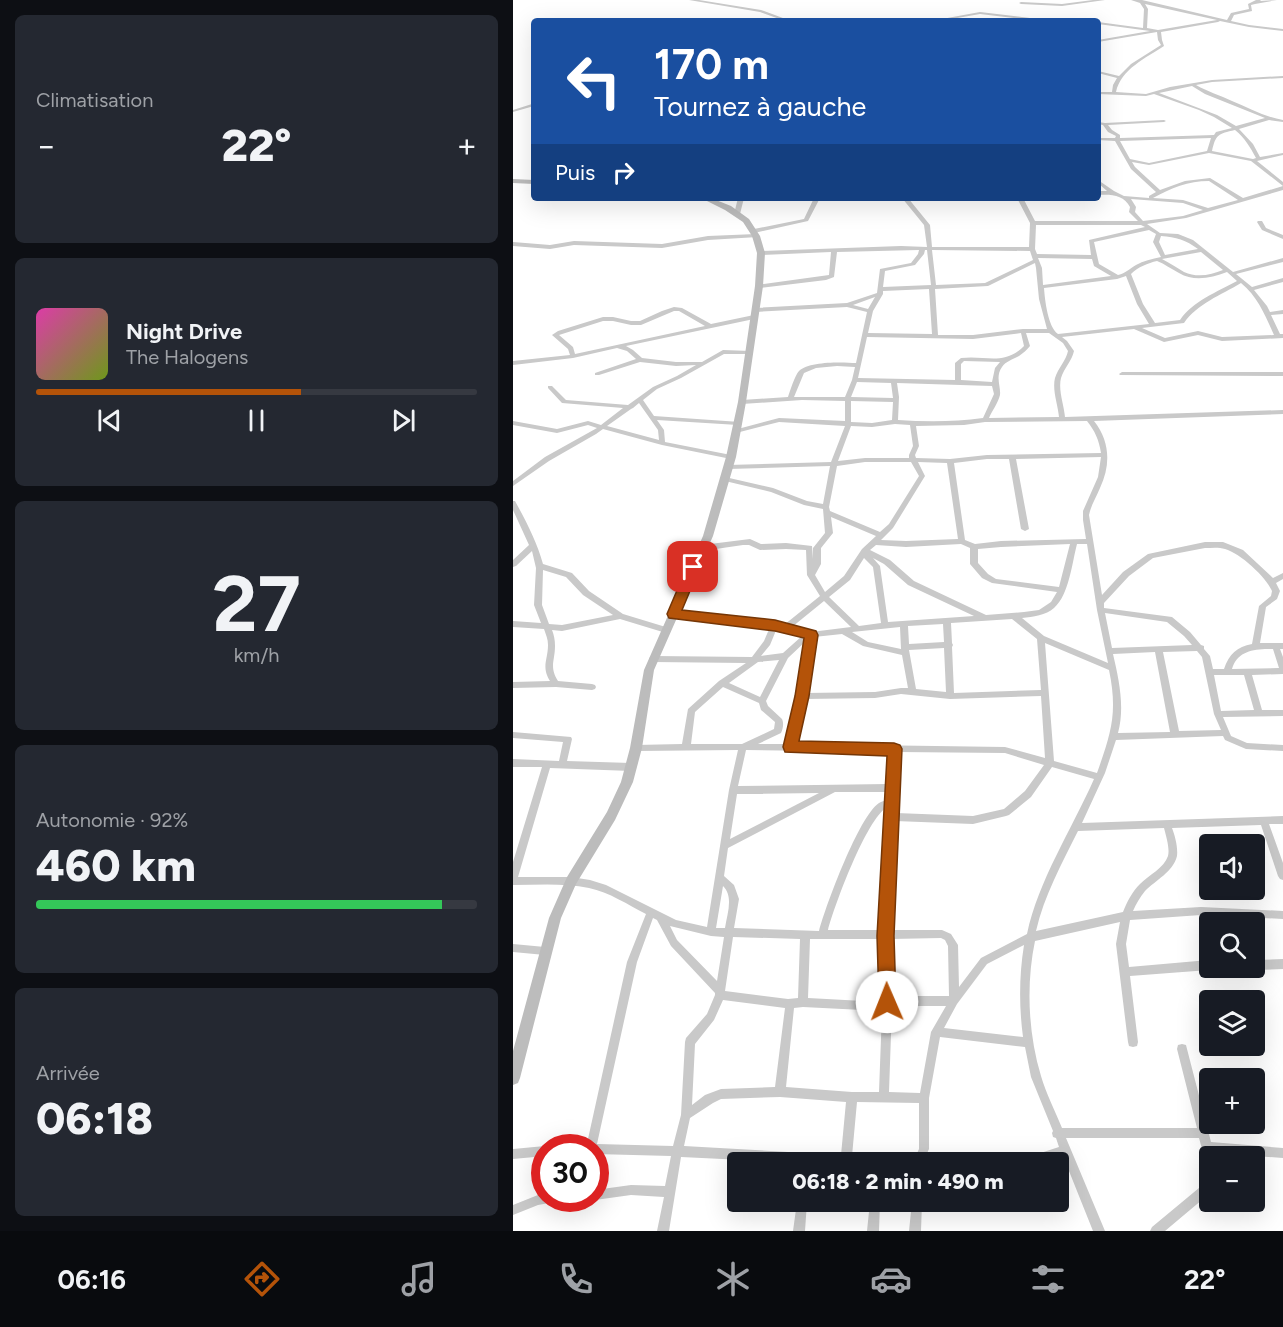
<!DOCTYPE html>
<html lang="fr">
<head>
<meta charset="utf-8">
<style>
	:root { --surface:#171b24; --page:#242831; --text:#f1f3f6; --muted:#9ea1a6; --line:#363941; --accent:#b45309 }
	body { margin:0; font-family:Figtree,sans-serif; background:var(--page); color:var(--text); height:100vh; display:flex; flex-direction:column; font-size:22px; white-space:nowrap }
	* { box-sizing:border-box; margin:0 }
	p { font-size:20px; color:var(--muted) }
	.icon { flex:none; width:33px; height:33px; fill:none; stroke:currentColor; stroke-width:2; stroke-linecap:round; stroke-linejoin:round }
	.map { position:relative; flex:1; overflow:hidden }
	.details { display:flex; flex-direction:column; gap:15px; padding:15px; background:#0d0f14; width:513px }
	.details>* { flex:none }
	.guide { position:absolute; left:18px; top:18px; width:570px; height:183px; border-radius:6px; box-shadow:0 6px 24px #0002; background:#1a4fa0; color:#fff; overflow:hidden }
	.buttons { position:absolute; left:686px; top:834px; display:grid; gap:12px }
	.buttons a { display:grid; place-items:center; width:66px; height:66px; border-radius:6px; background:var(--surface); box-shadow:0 6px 24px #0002; font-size:30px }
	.speed { position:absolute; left:18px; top:1134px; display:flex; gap:12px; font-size:30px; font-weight:700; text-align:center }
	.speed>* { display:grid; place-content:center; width:78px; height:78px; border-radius:50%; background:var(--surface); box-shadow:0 6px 24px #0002; line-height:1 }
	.speed .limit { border:9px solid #d22; background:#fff; color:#111 }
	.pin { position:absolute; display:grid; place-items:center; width:51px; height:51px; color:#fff; margin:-26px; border-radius:12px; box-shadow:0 3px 9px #0006 }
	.me { position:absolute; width:66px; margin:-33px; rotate:359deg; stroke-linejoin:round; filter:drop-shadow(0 0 4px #0008) }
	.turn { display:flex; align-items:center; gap:21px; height:126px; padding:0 24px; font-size:27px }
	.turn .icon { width:78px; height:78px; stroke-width:2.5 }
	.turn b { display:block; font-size:42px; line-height:51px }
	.then { display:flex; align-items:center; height:57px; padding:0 24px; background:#0003; gap:12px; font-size:22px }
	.big { font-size:45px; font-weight:800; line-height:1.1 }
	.details .card { flex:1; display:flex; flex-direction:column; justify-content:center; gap:9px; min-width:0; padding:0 21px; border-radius:9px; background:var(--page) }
	.details .dial { align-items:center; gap:0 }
	.dial b { font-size:78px; line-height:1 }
	.song { display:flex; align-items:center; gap:18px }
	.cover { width:72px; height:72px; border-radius:9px; background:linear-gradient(135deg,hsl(320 70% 55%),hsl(80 70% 35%)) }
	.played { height:6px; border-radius:3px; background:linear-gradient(90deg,var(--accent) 60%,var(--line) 60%) }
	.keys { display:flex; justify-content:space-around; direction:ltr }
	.heat { display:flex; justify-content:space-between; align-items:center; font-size:33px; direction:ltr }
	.charge { height:9px; border-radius:4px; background:linear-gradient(90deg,#34c759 92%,var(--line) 0) }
	.trip { position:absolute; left:214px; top:1152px; width:342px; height:60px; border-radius:6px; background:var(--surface); box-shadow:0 6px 24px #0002; font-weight:800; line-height:60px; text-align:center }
	.menu { display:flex; height:96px; justify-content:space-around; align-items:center; background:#090b0e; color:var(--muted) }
	.menu .icon { width:42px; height:42px }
	.menu .selected { color:var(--accent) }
	.menu b { font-size:27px; color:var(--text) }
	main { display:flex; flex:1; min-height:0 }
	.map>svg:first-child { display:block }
</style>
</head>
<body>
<main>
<section class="details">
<div class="card"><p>Climatisation</p>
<div class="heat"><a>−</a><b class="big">22°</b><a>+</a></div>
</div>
<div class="card">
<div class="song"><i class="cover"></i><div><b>Night Drive</b><p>The Halogens</p></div></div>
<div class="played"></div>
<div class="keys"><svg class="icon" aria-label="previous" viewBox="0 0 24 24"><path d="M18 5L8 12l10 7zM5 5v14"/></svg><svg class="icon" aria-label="pause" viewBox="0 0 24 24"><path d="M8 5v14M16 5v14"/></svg><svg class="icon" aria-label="next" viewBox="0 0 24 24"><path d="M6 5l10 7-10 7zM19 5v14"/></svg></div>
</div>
<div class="card dial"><b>27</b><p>km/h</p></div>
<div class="card"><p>Autonomie · 92%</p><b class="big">460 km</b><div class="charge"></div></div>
<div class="card"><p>Arrivée</p><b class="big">06:18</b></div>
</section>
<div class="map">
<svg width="770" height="1231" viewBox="0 0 770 1231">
	<rect width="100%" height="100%" fill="#fff"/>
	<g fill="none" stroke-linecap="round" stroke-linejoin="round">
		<path fill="#c9c9c9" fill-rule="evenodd" d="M 176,0 L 186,0 L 248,10 L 278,21 L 272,21 L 247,12 Z
			M 580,0 L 592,0 L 549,6 L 508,4 L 506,3 L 508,2 L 549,4 Z
			M 618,0 L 629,0 L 714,20 L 718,13 L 736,9 L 735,4 L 743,0 L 748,0 L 747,1 L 764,0 L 742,4 L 738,5 L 739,11 L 721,15 L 718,21 L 736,25 L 770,29 L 770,31 L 736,27 L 707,21 L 705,22 L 648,32 L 649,40 L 651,46 C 633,58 608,69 603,92 L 633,94 L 657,87 L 699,80 L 770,76 L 770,78 L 699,82 L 683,85 C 695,92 707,95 719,101 C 736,108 752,117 770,120 L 770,122 L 756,120 L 726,129 L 740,144 L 747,157 L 770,153 L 770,155 L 744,161 L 770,182 L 770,190 L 673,218 L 634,224 L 647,233 L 665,234 L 680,240 L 720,272 L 770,258 L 770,262 L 723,274 L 739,287 L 770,278 L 770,282 L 741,290 L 754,306 L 757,312 L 770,310 L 770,314 L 758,315 L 767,334 L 770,334 L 770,338 L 709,341 L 685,335 L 651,342 L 621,329 L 549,337 L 554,341 L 561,351 C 559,361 551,368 548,378 C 545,390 551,405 552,417 L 770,410 L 770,414 L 581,421 C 597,441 598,465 587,488 C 583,498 578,505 576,515 L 589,595 L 610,572 L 635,554 L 692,542 L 710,542 L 730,550 L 760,578 L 770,573 L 770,579 L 763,583 L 767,591 L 764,599 L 753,607 L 747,643 L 770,643 L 770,649 L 767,649 L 770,657 L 770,674 L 739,675 L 749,710 L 770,710 L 770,716 L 710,717 L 718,736 L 734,743 L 770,745 L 770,751 L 733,749 L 712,740 L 710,736 L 603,740 L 592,773 L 569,823 L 770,816 L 770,824 L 756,824 L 770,863 L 770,880 L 767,879 L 765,876 L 748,825 L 659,828 C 662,836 665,847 664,856 C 660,872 643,880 632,891 C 627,897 623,904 620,911 L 688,907 L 770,911 L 770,919 L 688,915 L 617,920 L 613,944 L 616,967 L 696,960 L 696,968 L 700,968 L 696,970 L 617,976 L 625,1042 L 624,1046 L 620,1047 L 616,1046 L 615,1042 L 603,944 L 607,922 L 522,941 C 513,984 515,1033 528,1076 C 533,1093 542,1111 549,1128 L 684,1128 L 664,1049 L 665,1045 L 669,1044 L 673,1045 L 674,1049 L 698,1142 L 770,1148 L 770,1158 L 700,1153 L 701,1156 L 696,1156 L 696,1161 L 692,1160 L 686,1138 L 553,1138 L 592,1231 L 580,1231 L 550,1156 L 530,1162 L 511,1162 L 512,1158 L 546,1147 L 543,1138 L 540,1137 L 539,1133 L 540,1131 L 518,1077 L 512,1047 L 427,1037 L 416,1098 L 416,1149 L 410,1162 L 400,1162 L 406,1149 L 406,1103 L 344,1102 L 339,1156 L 351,1157 L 355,1158 L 356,1162 L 269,1162 L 168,1157 L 156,1231 L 144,1231 L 151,1197 L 118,1195 L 82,1200 L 78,1198 L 82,1198 L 82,1190 L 118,1185 L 152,1186 L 158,1156 L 82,1154 L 82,1148 L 73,1148 L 114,962 L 133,914 C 115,905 96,892 76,888 C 52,883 25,885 0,885 L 0,862 L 29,767 L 0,767 L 0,759 L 46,761 L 50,742 L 0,738 L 0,732 L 58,737 L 59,739 L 54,761 L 118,763 L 121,765 L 122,767 L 121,769 L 118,771 L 37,768 L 5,877 L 58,877 L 77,880 L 93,885 L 163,920 L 194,927 L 216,790 L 225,750 L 123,751 L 120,750 L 119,748 L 120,746 L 123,745 L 169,744 L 175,709 L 206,681 L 233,663 L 140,662 L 137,661 L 136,659 L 137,657 L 140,656 L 239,657 L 251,641 L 257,627 L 161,617 L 157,614 L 158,612 L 161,611 L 262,622 L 271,625 L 307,596 L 294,575 L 293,550 L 273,549 L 247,550 L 236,545 L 230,545 L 189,551 L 185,548 L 189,545 L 237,539 L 248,544 L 273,543 L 299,546 L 300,559 L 300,548 L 312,533 L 310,509 L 291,505 L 258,492 L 212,481 L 209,479 L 212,477 L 260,488 L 294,501 L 310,504 L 317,466 L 215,469 L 212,467 L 215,465 L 318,462 L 332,426 L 266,422 L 223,433 L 220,431 L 221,430 L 266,418 L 332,421 L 332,401 L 289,400 L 229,404 L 226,402 L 229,400 L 275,397 C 277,391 282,375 286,371 C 296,361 329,362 343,363 L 354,312 L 334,307 L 242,312 L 239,310 L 242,308 L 334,303 L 364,293 L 367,269 L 398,263 L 405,254 L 406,250 L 324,252 L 321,277 L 313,280 L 246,288 L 243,286 L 244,285 L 316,275 L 318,252 L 248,255 L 245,253 L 248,251 L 388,246 L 414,247 L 411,225 L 389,198 L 395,198 L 417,225 L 419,247 L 516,247 L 517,223 L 504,198 L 510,198 L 522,221 L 625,221 L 616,212 L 617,207 C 611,195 598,194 585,195 L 585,191 L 594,191 L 585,183 L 585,180 L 601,191 L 611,196 L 636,198 L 636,196 L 643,192 L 618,169 L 602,141 L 585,140 L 585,138 L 602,138 L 603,136 L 595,132 L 590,125 L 585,124 L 585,122 L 592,123 L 651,120 L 653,121 L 651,122 L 595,125 L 599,130 L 607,135 L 607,138 L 701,135 L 703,132 L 719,128 L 701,117 L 686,110 L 641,94 L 633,96 L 585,94 L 585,92 L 599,92 L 600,85 L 604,78 L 585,73 L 585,71 L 606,76 L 618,64 L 648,45 L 645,40 L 644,32 L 585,42 L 585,40 L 637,31 L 585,24 L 585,22 L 630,28 L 631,9 L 627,3 ZM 632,4 L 704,20 L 645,30 L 634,28 L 635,9 ZM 679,86 L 692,94 L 752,118 L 723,126 L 704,115 L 646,93 ZM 722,130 C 732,138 737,147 743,158 L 740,159 L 699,151 C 703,134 705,134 722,130 ZM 698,138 L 694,151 L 636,163 L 617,159 L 607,141 ZM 696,153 L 738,161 L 770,186 L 730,198 L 697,178 L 672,181 L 647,190 L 622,167 L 619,162 L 636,165 ZM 696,181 L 725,200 L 695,208 L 670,200 L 640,198 C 658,188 675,181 696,181 ZM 618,199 L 670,203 L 690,210 L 670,216 L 630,221 L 622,212 L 623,207 ZM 523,225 L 628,225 L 632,227 L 576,240 L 578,255 L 524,254 L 522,249 ZM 636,230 L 643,234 L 640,242 L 648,257 C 639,259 630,261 623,265 C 616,269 613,273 605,275 L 586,264 L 581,242 ZM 648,236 C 663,237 673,240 685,249 L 652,255 L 646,242 ZM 412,250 L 414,250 L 418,285 L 370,287 L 372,271 L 402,265 L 411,254 ZM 419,250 L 517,251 L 520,260 L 472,283 L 423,285 ZM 688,252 L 710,270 C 698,275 684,278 671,272 C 664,268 657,263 649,259 ZM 525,258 L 579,259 L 581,266 L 598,276 L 530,285 L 529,268 ZM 644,261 C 652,264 658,269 666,273 C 681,282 698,278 714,272 L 724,281 C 704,292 680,301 667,320 L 642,323 L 630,304 L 618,274 C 625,267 635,263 644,261 ZM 522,263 L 523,268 L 526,299 L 534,329 L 510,329 L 460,335 L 425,335 L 422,289 L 475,286 ZM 613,276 L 624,304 L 636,324 L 545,334 C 535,327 532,301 531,288 L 604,279 ZM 728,283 C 745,297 752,315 761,335 L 709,337 L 685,331 L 652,338 L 629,328 L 671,323 C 684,304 708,295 728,283 ZM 416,289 L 419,334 L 355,333 L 360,311 L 370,294 L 370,291 ZM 362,297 L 355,309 L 340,305 ZM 508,333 L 511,346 C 491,366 473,355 448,358 L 442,363 L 442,380 L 345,378 L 354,337 L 460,339 ZM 513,333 L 536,333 L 550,343 L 555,351 C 553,361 545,368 542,378 C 539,390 545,405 546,417 L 476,418 C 479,411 485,403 487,395 C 488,386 482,377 489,367 C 493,361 501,359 506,356 C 510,353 514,350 517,346 ZM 451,361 L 487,362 L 482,368 L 479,382 L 448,380 L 448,364 ZM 324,366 L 342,367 L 339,380 L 332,397 L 281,397 L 291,373 L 303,368 ZM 344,382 L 378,383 L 380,398 L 338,397 ZM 384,383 L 479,386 L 481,394 L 470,418 C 442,422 413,422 385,420 L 386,397 ZM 338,401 L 380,402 L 379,420 L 359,423 L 338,422 ZM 574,421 C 582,431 586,440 588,453 L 474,455 L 437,459 L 403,458 L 402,455 L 406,446 L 403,426 L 451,425 L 472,422 ZM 382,424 L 397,425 L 400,446 L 396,455 L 396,458 L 352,458 L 325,461 L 338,426 L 359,427 ZM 588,457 L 585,477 L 570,511 L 570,520 L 573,539 L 488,541 L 462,544 L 452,540 L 441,463 L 474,459 L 496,459 L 508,529 L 512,531 L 516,529 L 503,459 ZM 352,462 L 398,462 L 406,476 L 376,524 L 367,532 L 317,511 L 316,507 L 324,466 ZM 405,462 L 434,463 L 445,539 L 393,541 L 368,540 L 380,528 L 412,476 ZM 318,517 L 363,536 L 349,549 L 331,576 L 312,592 L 302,575 L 308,564 L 308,548 L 320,533 ZM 448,544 L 457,548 L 457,564 L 469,578 L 479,583 L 544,592 L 538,602 L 526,610 L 511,612 L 473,615 L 401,581 L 377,560 L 357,550 L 363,545 L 393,547 ZM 557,544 L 546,587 L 483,579 L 475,574 L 465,563 L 465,549 L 488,547 ZM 564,544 L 574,544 L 584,610 L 595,663 L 531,636 L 509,618 C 520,617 533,615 541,608 C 556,595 559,563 564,544 ZM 692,548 C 698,548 706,547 712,549 C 727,553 753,577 759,591 L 758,596 L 746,606 L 739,644 C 724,647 716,654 711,669 L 700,669 L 697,656 L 691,649 L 691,646 L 688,645 L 677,632 L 659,617 L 591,608 L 591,603 L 616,576 L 640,558 ZM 351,558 L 360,567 L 368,623 L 346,626 L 316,597 L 337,580 ZM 360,558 L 371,564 L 395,585 L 461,616 L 375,622 L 367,566 ZM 311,601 L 338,627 L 298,632 L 279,627 ZM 592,613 L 654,622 L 671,636 L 679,645 L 599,648 ZM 499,619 L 524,639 L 528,690 L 441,693 L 439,647 L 440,645 L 439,643 L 438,623 ZM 430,624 L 431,642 L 396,644 L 395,626 ZM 387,627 L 388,649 L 355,642 L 339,632 ZM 264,628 L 289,636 L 270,653 L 248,656 L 257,645 ZM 329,634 L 350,646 L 389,655 L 395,688 L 388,688 L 362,692 L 293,693 L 301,637 ZM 293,641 L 285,696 L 274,744 L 245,744 L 268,733 C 270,729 271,723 269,719 L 255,706 L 253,701 L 275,658 ZM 532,643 L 596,670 C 605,713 598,733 584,773 L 541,761 ZM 431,648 L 433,692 L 403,689 L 396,650 ZM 752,649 L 760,649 L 766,668 L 719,669 C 724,653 736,650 752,649 ZM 684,651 L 689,657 L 701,714 L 708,730 L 666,731 L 650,652 ZM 642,652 L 657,732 L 605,733 C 612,707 606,680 600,654 ZM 266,660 L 247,697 L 216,683 L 245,662 ZM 701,675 L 731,675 L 741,710 L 708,711 ZM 210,687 L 246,703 L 248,710 L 262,722 L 261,729 L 229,744 L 178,744 L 182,712 ZM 388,694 L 437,699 L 528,696 L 532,758 L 492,747 L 282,744 L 292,699 L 362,698 ZM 233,750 L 377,752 L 375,784 L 225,786 ZM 385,752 L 492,753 L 531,765 L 512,791 L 491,809 L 460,816 L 383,813 L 383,804 L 384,801 L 383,799 ZM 539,767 L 581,779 C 559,829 525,881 514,934 L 468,958 L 446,987 L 445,945 L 438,934 L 429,930 L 378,930 L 382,821 L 460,824 L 493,816 L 496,815 L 518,797 ZM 322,792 L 375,792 L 375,799 C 373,800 368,802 366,803 C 346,816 313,905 306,931 L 221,928 L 226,899 L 221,885 L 211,876 L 215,848 ZM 306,793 L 217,839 L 224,794 ZM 374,807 L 369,930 L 315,930 C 322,904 353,820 374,807 ZM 651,828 C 653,836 657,848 655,856 C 651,868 636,875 627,884 C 619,892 614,902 610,912 L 523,931 C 531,896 549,863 565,831 ZM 210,886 C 221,897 214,914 212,928 L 203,928 ZM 140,918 L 144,920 L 158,946 L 202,993 L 202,995 L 194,1014 L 173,1038 L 172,1042 L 168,1115 L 160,1146 L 84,1144 L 124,962 ZM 157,926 L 198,936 L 211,937 L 204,981 L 164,940 ZM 220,937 L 287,939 L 285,998 L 275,999 L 212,991 ZM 428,938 L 432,940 L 435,946 L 436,996 L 379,996 L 378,939 ZM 297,939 L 368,939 L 369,1002 L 295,998 ZM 511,945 C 506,976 506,1007 510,1037 L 431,1028 L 444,1004 L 474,964 ZM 210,1000 L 272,1008 L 262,1087 L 208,1089 L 192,1095 L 179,1105 L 182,1044 L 201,1020 ZM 379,1006 L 433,1006 L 418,1032 L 407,1093 L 376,1092 ZM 290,1007 L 369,1011 L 366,1092 L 339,1092 L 273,1087 L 281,1008 ZM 267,1097 L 333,1102 L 328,1155 L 171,1146 L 177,1118 L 200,1103 L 208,1099 Z
			M 467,12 L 517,18 L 569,20 L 571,21 L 517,20 L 467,14 L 427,21 L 418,21 Z
			M 19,104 L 21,104 L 21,106 L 0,112 L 0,110 Z
			M 225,198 L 231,198 L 227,214 L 224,216 L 221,214 Z
			M 301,198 L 307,198 L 295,221 L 241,233 L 238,231 L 241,229 L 291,219 Z
			M 745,221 L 749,221 L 753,228 L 770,235 L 770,239 L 749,230 L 744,222 Z
			M 243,234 L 245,235 L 245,237 L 195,240 L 149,248 L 61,245 L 37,249 L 0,246 L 0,242 L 37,245 L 61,241 L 149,244 L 195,236 Z
			M 161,307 L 169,308 L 198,324 L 241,315 L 244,317 L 241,319 L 113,346 L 120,350 L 129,358 L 163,362 L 189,362 L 210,350 L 238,351 L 239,352 L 236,354 L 211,354 L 168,378 L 144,389 L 130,400 L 141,416 L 227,422 L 227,424 L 225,425 L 144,420 L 151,430 L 152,442 L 218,455 L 221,457 L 220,459 L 218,459 L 149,445 L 90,429 L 83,434 L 36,461 L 0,486 L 0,481 L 32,457 L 84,428 L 75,425 L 44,433 L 0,425 L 0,421 L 44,429 L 75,421 L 88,425 L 110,408 L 49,403 L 35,388 L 35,386 L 39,386 L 53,400 L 115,405 L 140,387 L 164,376 L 183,365 L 163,366 L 127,362 L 86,375 L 82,375 L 82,373 L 123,359 L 114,351 L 104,348 L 60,358 L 0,365 L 0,361 L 57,355 L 55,349 L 39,335 L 45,331 L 90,317 L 100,317 L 118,321 L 127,321 L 149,311 ZM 161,311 L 166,311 L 192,326 L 62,354 L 60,347 L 46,335 L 90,321 L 100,321 L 118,325 L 128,325 ZM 126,403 L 145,430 L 146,440 L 94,426 L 118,409 L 120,408 Z
			M 609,372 L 770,372 L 770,376 L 607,375 L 606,374 Z
			M 0,501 L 2,501 C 13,521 24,542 30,564 L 59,573 L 76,591 L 110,614 L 156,628 L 157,630 L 156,632 L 153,633 L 107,619 L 49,631 L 39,630 C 41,635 42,640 42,646 C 42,661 36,667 45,681 L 79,684 L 82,685 L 83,687 L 82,689 L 79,690 L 43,687 L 0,688 L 0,682 L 37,681 C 28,666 35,660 35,645 C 35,639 33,635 31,629 L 0,627 L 0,621 L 28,623 L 21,605 L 23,568 L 19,551 L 3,566 L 0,567 L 0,560 L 16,545 L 0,510 ZM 30,570 L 53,577 L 70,595 L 100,615 L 49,625 L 36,624 L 29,605 Z
			M 0,944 L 32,947 L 35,948 L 37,951 L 35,954 L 32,955 L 0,952 Z
			M 770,959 L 770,969 L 741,970 L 737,968 L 741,968 L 741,960 Z
			M 32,1146 L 36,1148 L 32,1148 L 32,1156 L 0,1159 L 0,1149 Z
			M 696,1182 L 696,1194 L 652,1231 L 637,1231 L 639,1227 L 692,1183 Z
			M 32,1194 L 32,1198 L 43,1198 L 42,1202 L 25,1205 L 0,1215 L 0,1205 L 25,1195 Z
			M 284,1202 L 294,1202 L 292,1231 L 280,1231 Z
			M 357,1202 L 367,1202 L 366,1231 L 354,1231 Z
			M 399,1202 L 409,1202 L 408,1231 L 396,1231 Z"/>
		<path fill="#bcbcbc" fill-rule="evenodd" d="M 0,179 L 21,180 L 21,184 L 0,183 Z
			M 188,198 L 198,198 L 218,206 L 236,219 L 247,236 L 252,253 L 250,286 L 233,402 L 223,457 L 200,536 L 141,670 L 129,748 L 120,782 L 102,820 L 63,884 L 48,918 L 7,1078 L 5,1083 L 0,1085 L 0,1051 L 36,918 L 54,877 L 94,812 L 108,782 L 117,748 L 131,670 L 190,536 L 213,457 L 225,402 L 242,286 L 244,253 L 239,236 L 230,222 L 212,210 Z"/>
	</g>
	<path fill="#b45309" stroke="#753606" stroke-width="1.5" d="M 180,562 L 187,567 L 169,610 L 262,620 L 303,631 L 305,635 L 296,696 L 286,741 L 381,743 L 387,745 L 389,749 L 381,936 L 383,1002 L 381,1008 L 374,1010 L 368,1008 L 366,1002 L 364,936 L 374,756 L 272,752 L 270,747 L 282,696 L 291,638 L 262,631 L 156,618 L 154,614 L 174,567 Z"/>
</svg>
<div class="buttons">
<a><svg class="icon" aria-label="sound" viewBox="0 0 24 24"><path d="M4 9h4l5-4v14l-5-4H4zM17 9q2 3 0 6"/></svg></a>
<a><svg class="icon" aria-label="search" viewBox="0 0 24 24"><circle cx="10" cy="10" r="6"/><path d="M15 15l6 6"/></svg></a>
<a><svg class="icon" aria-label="layers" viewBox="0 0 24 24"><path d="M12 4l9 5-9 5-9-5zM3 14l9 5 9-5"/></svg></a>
<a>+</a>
<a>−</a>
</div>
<div class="speed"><div class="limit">30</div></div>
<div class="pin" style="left:180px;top:567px;background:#d93025"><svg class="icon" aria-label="arrive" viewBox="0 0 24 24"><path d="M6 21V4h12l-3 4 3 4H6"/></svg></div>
<svg class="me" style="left:374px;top:1002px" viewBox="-20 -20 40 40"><circle r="19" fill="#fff"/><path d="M0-13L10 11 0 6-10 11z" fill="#b45309"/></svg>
<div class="trip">06:18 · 2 min · 490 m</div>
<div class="guide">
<div class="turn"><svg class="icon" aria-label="left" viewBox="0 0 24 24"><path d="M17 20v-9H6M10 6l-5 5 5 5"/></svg><div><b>170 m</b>Tournez à gauche</div></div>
<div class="then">Puis<svg class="icon" aria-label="right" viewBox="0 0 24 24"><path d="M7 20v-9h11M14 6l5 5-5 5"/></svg></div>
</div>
</div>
</main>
<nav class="menu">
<b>06:16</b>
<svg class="icon selected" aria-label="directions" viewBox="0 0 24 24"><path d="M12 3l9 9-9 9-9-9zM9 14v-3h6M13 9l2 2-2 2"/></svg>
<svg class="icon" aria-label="music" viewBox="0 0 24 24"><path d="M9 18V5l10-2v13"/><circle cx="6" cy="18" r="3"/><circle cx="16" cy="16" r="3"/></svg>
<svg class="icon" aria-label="phone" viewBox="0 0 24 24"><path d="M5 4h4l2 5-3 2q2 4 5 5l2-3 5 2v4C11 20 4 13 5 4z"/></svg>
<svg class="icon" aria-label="climate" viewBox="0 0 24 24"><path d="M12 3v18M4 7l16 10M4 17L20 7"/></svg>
<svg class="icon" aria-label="car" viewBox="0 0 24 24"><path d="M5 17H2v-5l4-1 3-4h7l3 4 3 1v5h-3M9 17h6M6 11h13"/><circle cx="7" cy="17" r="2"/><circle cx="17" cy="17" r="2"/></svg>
<svg class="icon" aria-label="filters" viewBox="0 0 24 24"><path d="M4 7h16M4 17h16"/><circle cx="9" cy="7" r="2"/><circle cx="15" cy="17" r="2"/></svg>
<b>22°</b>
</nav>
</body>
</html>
